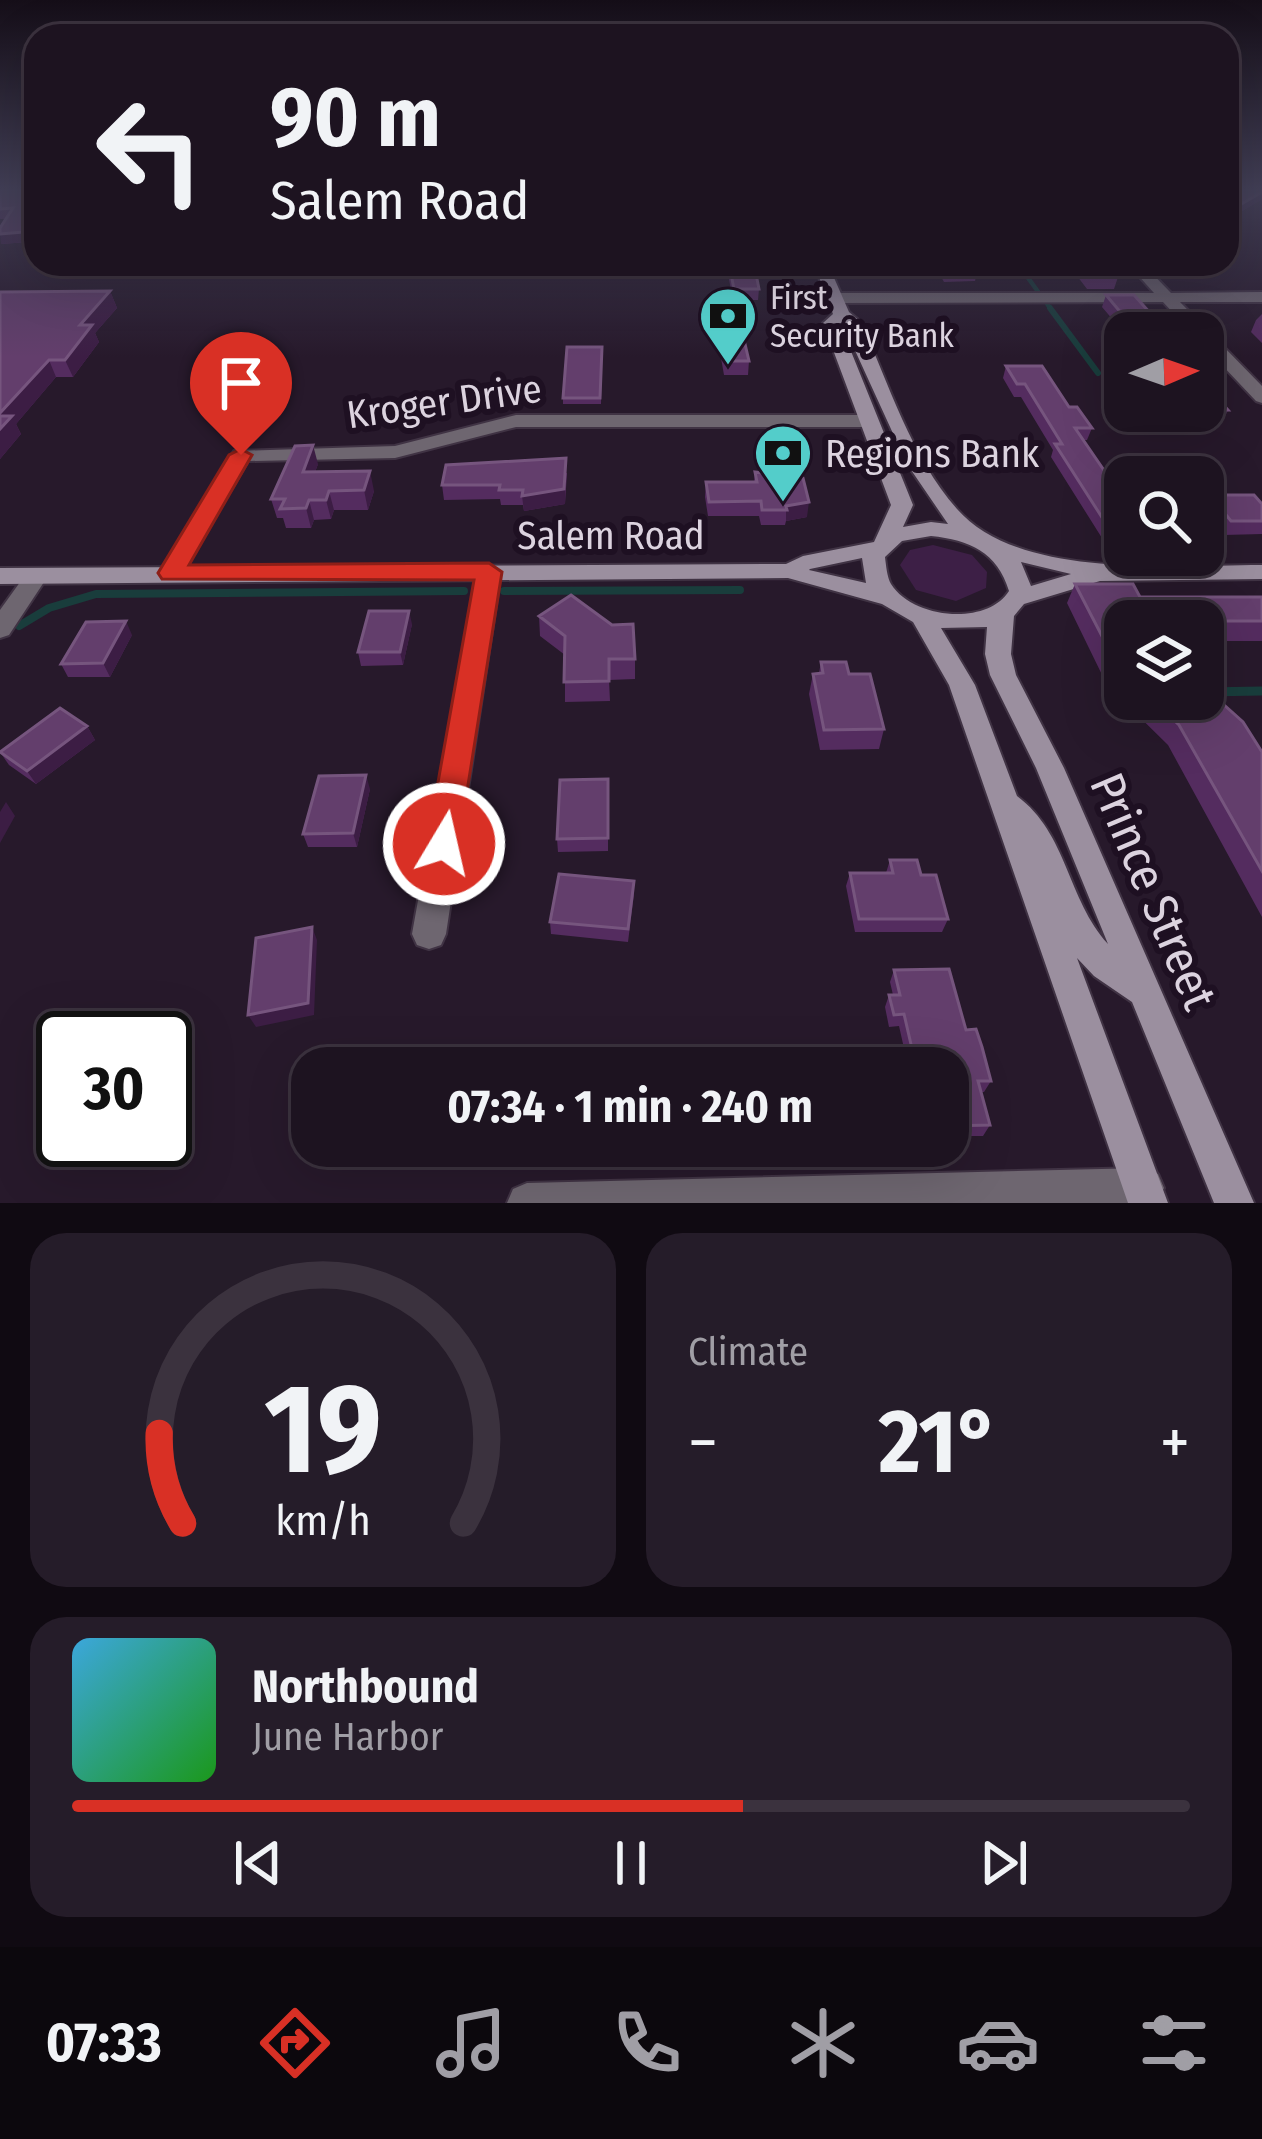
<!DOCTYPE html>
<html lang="en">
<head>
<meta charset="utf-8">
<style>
	:root { --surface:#1d1320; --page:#251c29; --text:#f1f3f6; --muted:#a09ea5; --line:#3b323e; --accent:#d93025 }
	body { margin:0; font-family:"Fira Sans Condensed",sans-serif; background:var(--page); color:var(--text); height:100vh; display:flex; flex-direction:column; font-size:45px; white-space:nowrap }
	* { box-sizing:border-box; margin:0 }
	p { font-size:39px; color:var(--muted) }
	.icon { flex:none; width:66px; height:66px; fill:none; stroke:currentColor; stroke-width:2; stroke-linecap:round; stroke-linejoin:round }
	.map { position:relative; height:1203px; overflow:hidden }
	.panel { display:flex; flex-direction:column; gap:30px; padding:30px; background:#100a12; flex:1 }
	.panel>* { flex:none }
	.top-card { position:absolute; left:24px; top:24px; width:1215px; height:252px; border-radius:36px; box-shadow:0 12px 48px #0002,0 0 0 3px var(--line); background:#1d1320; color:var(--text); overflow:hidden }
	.needle { width:78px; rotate:88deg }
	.tools { position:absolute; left:1104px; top:312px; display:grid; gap:24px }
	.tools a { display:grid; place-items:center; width:120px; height:120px; border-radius:24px; background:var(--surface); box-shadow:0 12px 48px #0002,0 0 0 3px var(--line); font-size:60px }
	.speed { position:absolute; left:36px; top:1011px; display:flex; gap:24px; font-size:60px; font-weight:700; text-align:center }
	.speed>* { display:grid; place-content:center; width:156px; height:156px; border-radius:50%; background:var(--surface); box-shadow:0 12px 48px #0002,0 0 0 3px var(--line); line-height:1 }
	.speed .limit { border:6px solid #111; border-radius:18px; background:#fff; color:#111 }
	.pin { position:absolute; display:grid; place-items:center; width:102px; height:102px; color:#fff; margin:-123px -51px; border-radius:50% 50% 50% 0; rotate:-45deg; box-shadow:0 0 12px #0007 }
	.pin .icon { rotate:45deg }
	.me { position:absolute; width:132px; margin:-66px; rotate:9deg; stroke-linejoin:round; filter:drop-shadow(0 0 9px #0008) }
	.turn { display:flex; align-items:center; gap:42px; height:252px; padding:0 48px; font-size:54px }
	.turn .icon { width:156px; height:156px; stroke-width:2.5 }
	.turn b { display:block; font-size:84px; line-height:102px }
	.big { font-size:90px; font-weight:700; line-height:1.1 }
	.panel .card { flex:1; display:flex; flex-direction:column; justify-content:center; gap:18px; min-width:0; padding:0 42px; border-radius:36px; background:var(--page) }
	.panel .dial { align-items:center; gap:0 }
	.dial svg { height:312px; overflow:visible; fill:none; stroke:var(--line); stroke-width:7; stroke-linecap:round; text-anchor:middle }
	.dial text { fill:var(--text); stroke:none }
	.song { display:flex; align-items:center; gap:36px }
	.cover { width:144px; height:144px; border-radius:18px; background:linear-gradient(135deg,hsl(200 70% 55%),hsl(120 70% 35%)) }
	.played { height:12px; border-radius:6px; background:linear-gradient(90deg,var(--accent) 60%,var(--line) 60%) }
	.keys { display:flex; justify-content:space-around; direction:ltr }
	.heat { display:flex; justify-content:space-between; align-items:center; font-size:66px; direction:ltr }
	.panel .tiles { flex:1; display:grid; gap:30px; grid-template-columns:1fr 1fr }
	.card:last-child { grid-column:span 2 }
	.trip { position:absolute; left:291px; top:1047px; width:678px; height:120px; border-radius:36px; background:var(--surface); box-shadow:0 12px 48px #0002,0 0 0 3px var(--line); font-weight:700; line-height:120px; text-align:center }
	.tabs { display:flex; height:192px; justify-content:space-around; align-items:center; background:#0c080d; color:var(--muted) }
	.tabs .icon { width:84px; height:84px }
	.tabs .on { color:var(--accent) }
	.tabs b { font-size:54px; color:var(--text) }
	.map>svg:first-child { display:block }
</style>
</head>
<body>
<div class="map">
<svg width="1262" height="1203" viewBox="0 0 1262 1203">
	<rect width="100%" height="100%" fill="#27192b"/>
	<path fill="#3d1f46" d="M 933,545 L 972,555 L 987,572 L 986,588 L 956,601 L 916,590 L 900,565 L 910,550 Z"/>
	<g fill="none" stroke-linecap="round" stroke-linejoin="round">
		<path stroke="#193d3c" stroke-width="4.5" d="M 1018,264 L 1039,293
			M 1046,302 L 1052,311"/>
		<path stroke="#193d3c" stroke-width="6" d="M 1050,308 L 1098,373"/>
		<path stroke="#193d3c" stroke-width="8" d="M 504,591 L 740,590
			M 19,626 L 49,608 L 96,594 L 464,591"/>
		<path stroke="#193d3c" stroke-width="9" d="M 1205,692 L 1262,691"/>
		<defs>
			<path id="street" d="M 1128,264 L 1143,264 L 1171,293 L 1262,292 L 1262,302 L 1180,302 L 1262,386 L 1262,403 L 1256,401 L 1203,345 L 1203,333 L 1192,333 L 1163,302 L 835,303 L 827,298 L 835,293 L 1154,293 Z
				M 516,415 L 866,415 L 876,421 L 866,427 L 516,427 L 395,458 L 248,461 L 179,578 L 163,578 L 159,573 L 234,451 L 395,446 Z
				M 489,565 L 501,572 L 446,934 L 441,945 L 429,949 L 417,945 L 412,934 L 477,572 Z
				M 36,568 L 48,576 L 9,635 L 0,638 L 0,610 L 28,571 Z
				M 1144,1168 L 1158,1174 L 1164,1188 L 1156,1203 L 507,1203 L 513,1189 L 527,1183 Z"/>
			<path id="secondary" d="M 814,264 L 828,264 L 849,312 L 861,322 C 889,384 911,457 957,509 C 1019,580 1174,565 1262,565 L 1262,579 L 1100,581 L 1024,604 L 1014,616 L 1011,654 L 1016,675 L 1064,768 L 1254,1203 L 1214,1203 L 1132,1002 L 1094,976 L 1077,958 L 1168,1203 L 1128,1203 L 949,685 L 913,622 L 882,604 L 788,578 L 0,584 L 0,568 L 786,564 L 803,556 L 874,542 L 891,505 L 823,323 L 833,314 ZM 842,322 L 907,464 L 948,524 L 931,522 L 903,527 L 913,505 L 840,324 ZM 931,536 C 970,540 997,552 1009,591 C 987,626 913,619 891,584 C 887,577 886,565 885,557 L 902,541 ZM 862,558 L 866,583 L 809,570 L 810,569 ZM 1021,562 L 1071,574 L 1031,586 ZM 987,627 L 985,654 L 990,675 L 1036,768 L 1108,944 C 1067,899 1068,834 1017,796 L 975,685 L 941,628 Z"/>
		</defs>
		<use href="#street" stroke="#403344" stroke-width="4"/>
		<use href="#secondary" stroke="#403344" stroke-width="4"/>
		<use href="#street" fill="#6e6670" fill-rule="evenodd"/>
		<use href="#secondary" fill="#9b8f9f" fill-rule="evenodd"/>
	</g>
	<path fill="#542c5f" d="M 0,189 L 36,189 L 36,235 L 28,242 L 1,244 L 6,219 L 0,219 Z
		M 1262,189 L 1262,199 L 1234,216 L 1227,214 L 1227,190 Z
		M 726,264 L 754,264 L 759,289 L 758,300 L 733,300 Z
		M 934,264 L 973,264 L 977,271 L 975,281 L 944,282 Z
		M 1068,264 L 1111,264 L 1118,277 L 1114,289 L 1087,289 Z
		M 110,291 L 117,308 L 95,333 L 99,342 L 73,377 L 56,377 L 16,424 L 21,434 L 0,459 L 0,292 Z
		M 1106,295 L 1168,333 L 1125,334 L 1102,307 Z
		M 1262,314 L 1262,343 L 1251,332 L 1256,320 Z
		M 719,327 L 749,361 L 748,375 L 724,375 L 718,341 Z
		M 602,347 L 601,404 L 563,404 L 563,398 Z
		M 1006,366 L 1069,407 L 1092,428 L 1087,440 L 1083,440 L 1125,501 L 1125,546 L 1107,546 L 1051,457 L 1053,450 L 1021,397 L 1014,397 L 1003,378 Z
		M 1203,382 L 1228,410 L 1222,422 L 1183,422 L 1174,411 L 1203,411 Z
		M 318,464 L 315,472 L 374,491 L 368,510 L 334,510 L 331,519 L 314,520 L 311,528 L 286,528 L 283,518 L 277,518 L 271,499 Z
		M 755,472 L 807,517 L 786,521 L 785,525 L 761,525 L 759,516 L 708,516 L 705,497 L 706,482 L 754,482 Z
		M 567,473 L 565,504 L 524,511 L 523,505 L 501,505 L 500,499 L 444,500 L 442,485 Z
		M 1210,495 L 1262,504 L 1262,534 L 1224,535 L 1204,508 Z
		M 1075,584 L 1140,597 L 1262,597 L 1262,641 L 1203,641 L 1203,621 L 1125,621 L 1125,699 L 1203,699 L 1262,752 L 1262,917 L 1168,745 L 1107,685 L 1067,603 Z
		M 539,616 L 635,659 L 635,679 L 609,680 L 610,701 L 565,702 L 565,655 L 540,636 Z
		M 412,624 L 403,665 L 361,666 L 358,652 Z
		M 132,635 L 110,677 L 68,677 L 61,664 Z
		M 821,662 L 849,674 L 884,729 L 879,749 L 820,750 L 809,694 L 813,674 L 819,673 Z
		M 87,726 L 95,740 L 36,784 L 9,765 L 0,752 Z
		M 608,779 L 608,851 L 558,852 L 557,839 Z
		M 370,789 L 357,847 L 308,847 L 303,834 Z
		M 890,860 L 948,919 L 942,932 L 855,932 L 846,886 L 850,873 L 886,873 Z
		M 634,894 L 628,942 L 551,934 L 550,922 Z
		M 894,970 L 966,1030 L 991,1081 L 984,1092 L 981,1092 L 990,1125 L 983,1136 L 948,1136 L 948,1068 L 890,1068 L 891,1066 L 908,1066 L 899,1026 L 889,1027 L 885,1007 L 889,995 L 893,995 L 890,982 Z"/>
	<path fill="#3c1d44" d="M 1262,192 L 1262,199 L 1234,216 L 1238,206 Z
		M 36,221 L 36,235 L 28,242 L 1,244 L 0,234 Z
		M 110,291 L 117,308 L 95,333 L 99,342 L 73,377 L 65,360 L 80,325 Z
		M 49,360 L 56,377 L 16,424 L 21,434 L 0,459 L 0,413 Z
		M 313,445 L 318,464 L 308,491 L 303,472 Z
		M 566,458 L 565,504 L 524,511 L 522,496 Z
		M 370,471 L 374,491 L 368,510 L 364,490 Z
		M 329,491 L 334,510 L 331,519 L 326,500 Z
		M 309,500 L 314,520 L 311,528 L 306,508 Z
		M 809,502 L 807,517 L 786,521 L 786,506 Z
		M 409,611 L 412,624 L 403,665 L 400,652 Z
		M 126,621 L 132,635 L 110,677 L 103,663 Z
		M 87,726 L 95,740 L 36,784 L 27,771 Z
		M 366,775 L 370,789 L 357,847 L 353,833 Z
		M 6,802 L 15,816 L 0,843 L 0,812 Z
		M 312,927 L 317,940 L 314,1015 L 256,1027 L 248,1015 Z"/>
	<path fill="#633e6c" stroke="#76557e" stroke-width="3" d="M 0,189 L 36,189 L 36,221 L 23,232 L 0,234 L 0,228 L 13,208 L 0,209 Z
		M 1229,189 L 1262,189 L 1262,192 L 1238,206 L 1227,203 L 1227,190 Z
		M 729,264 L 754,264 L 759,289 L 734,289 Z
		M 943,264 L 973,264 L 977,271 L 947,271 Z
		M 1080,264 L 1111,264 L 1118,277 L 1091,277 Z
		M 110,291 L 80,325 L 92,325 L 65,360 L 49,360 L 0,413 L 0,292 Z
		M 1106,295 L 1134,295 L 1168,333 L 1138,333 Z
		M 719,327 L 741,327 L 749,361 L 725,361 Z
		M 567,347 L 602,347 L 600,398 L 563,398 Z
		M 1006,366 L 1042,366 L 1069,407 L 1077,407 L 1092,428 L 1075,428 L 1125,501 L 1125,533 L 1112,533 L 1055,444 L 1062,444 L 1025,384 L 1017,384 Z
		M 1203,382 L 1228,410 L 1203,410 Z
		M 0,416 L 12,416 L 0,429 Z
		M 313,445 L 303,472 L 370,471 L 364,490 L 329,491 L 326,500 L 309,500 L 306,508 L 280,509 L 285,499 L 271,499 L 295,446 Z
		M 566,458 L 564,489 L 522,496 L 523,490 L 499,490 L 500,485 L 442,485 L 446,465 Z
		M 755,472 L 803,478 L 809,502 L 786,506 L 787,510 L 762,510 L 761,501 L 709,502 L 706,482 L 757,482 Z
		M 1210,495 L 1254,495 L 1262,504 L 1262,521 L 1231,521 Z
		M 1075,584 L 1133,584 L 1140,597 L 1262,597 L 1262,621 L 1125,621 L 1125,673 L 1117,665 Z
		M 571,595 L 612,625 L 633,624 L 635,659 L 609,659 L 609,681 L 564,682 L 565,636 L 539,616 Z
		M 369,611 L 409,611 L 400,652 L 358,652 Z
		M 126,621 L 103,663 L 61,664 L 86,622 Z
		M 821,662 L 846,662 L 849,674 L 870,674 L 884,729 L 824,730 L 813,674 L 823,673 Z
		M 1203,686 L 1243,722 L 1262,752 L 1262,871 L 1179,725 L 1152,699 L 1203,699 Z
		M 60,708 L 87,726 L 27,771 L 0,752 Z
		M 366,775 L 353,833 L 303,834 L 319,776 Z
		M 608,779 L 608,838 L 557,839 L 560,780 Z
		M 890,860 L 917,860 L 921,875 L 936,875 L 948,919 L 859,919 L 850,873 L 893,873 Z
		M 559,874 L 634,881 L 628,929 L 550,922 Z
		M 312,927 L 308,1003 L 248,1015 L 256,938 Z
		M 949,969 L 966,1030 L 976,1029 L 982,1047 L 991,1081 L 978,1081 L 990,1125 L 948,1126 L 948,1068 L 892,1068 L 891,1066 L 916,1066 L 904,1014 L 894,1015 L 889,995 L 900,995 L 894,970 Z"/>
	<linearGradient id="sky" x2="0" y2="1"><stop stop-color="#150e18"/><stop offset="0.53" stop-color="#413e55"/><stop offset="1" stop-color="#413e55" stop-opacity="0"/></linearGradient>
	<rect width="1262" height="357" fill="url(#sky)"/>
	<path fill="#d93025" stroke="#8d1f18" stroke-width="3" d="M 241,449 L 252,455 L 189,565 L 489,563 L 502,572 L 457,854 L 444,859 L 432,854 L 427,844 L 474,580 L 162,579 L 158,573 L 229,455 Z"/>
	<defs>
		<symbol id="bank-pin" viewBox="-11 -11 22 30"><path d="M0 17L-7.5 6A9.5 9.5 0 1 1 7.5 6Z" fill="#53cdca" stroke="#1e1022"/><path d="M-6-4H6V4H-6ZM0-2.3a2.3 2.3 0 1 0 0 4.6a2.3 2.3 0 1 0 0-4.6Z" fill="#111"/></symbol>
	</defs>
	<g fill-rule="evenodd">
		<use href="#bank-pin" x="695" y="283" width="66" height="90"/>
		<use href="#bank-pin" x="750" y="420" width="66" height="90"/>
	</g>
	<g text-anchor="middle" stroke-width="12" stroke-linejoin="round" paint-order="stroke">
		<g font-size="33" fill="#dcd3df" stroke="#1e1022" text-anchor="start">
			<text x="770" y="309">First<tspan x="770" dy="38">Security Bank</tspan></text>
		</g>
		<g font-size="39" fill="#dcd3df" stroke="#1e1022">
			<text transform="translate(444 401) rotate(-8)" y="14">Kroger Drive</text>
			<text x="611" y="549">Salem Road</text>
		</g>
		<g font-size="39" fill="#dcd3df" stroke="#1e1022" text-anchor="start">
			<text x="825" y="467">Regions Bank</text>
		</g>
		<g font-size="48" fill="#dcd3df" stroke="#1e1022">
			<text transform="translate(1154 891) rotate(67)" y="17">Prince Street</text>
		</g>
	</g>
</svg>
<div class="tools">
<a><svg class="needle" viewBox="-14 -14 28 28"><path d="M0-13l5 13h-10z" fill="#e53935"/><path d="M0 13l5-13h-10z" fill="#a09ea5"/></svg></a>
<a><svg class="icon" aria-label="search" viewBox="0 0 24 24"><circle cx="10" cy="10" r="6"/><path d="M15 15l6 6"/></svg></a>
<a><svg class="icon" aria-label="layers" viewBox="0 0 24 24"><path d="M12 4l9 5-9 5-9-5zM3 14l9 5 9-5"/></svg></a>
</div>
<div class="speed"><div class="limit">30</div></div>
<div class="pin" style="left:241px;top:455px;background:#d93025"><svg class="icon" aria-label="arrive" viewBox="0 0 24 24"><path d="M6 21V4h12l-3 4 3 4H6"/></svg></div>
<svg class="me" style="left:444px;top:844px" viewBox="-20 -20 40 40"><circle r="17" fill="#d93025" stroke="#fff" stroke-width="3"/><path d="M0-11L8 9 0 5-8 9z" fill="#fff"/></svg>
<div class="trip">07:34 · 1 min · 240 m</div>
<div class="top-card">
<div class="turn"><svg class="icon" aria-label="left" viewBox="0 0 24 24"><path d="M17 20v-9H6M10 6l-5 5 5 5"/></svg><div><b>90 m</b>Salem Road</div></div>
</div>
</div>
<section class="panel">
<div class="tiles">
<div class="card dial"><svg viewBox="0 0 100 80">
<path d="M14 69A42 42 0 1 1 86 69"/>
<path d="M14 69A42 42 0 0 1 8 46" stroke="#d93025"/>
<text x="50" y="56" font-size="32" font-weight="700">19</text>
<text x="50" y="72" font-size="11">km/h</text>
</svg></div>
<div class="card"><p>Climate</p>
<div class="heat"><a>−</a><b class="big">21°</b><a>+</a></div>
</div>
<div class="card">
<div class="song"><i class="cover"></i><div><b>Northbound</b><p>June Harbor</p></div></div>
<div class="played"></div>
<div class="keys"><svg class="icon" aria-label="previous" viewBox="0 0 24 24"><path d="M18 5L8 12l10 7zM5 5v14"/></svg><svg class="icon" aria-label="pause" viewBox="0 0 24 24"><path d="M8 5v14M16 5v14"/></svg><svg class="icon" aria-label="next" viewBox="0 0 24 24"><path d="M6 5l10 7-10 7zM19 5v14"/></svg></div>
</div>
</div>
</section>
<nav class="tabs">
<b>07:33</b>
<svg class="icon on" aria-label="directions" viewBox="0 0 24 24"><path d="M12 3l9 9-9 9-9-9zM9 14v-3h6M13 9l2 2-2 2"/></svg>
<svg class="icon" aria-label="music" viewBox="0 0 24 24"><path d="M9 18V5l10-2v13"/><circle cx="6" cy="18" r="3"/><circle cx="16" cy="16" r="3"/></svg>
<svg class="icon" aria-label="phone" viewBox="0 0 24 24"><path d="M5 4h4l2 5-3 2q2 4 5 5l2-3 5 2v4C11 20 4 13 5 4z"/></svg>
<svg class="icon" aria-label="climate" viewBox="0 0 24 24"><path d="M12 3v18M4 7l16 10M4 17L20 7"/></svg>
<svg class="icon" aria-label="car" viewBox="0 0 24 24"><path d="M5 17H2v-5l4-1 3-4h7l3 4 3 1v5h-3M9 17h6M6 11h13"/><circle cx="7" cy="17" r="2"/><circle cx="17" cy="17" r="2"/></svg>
<svg class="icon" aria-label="filters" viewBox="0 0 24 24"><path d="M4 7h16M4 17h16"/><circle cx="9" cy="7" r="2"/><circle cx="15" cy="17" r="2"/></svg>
</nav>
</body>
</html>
